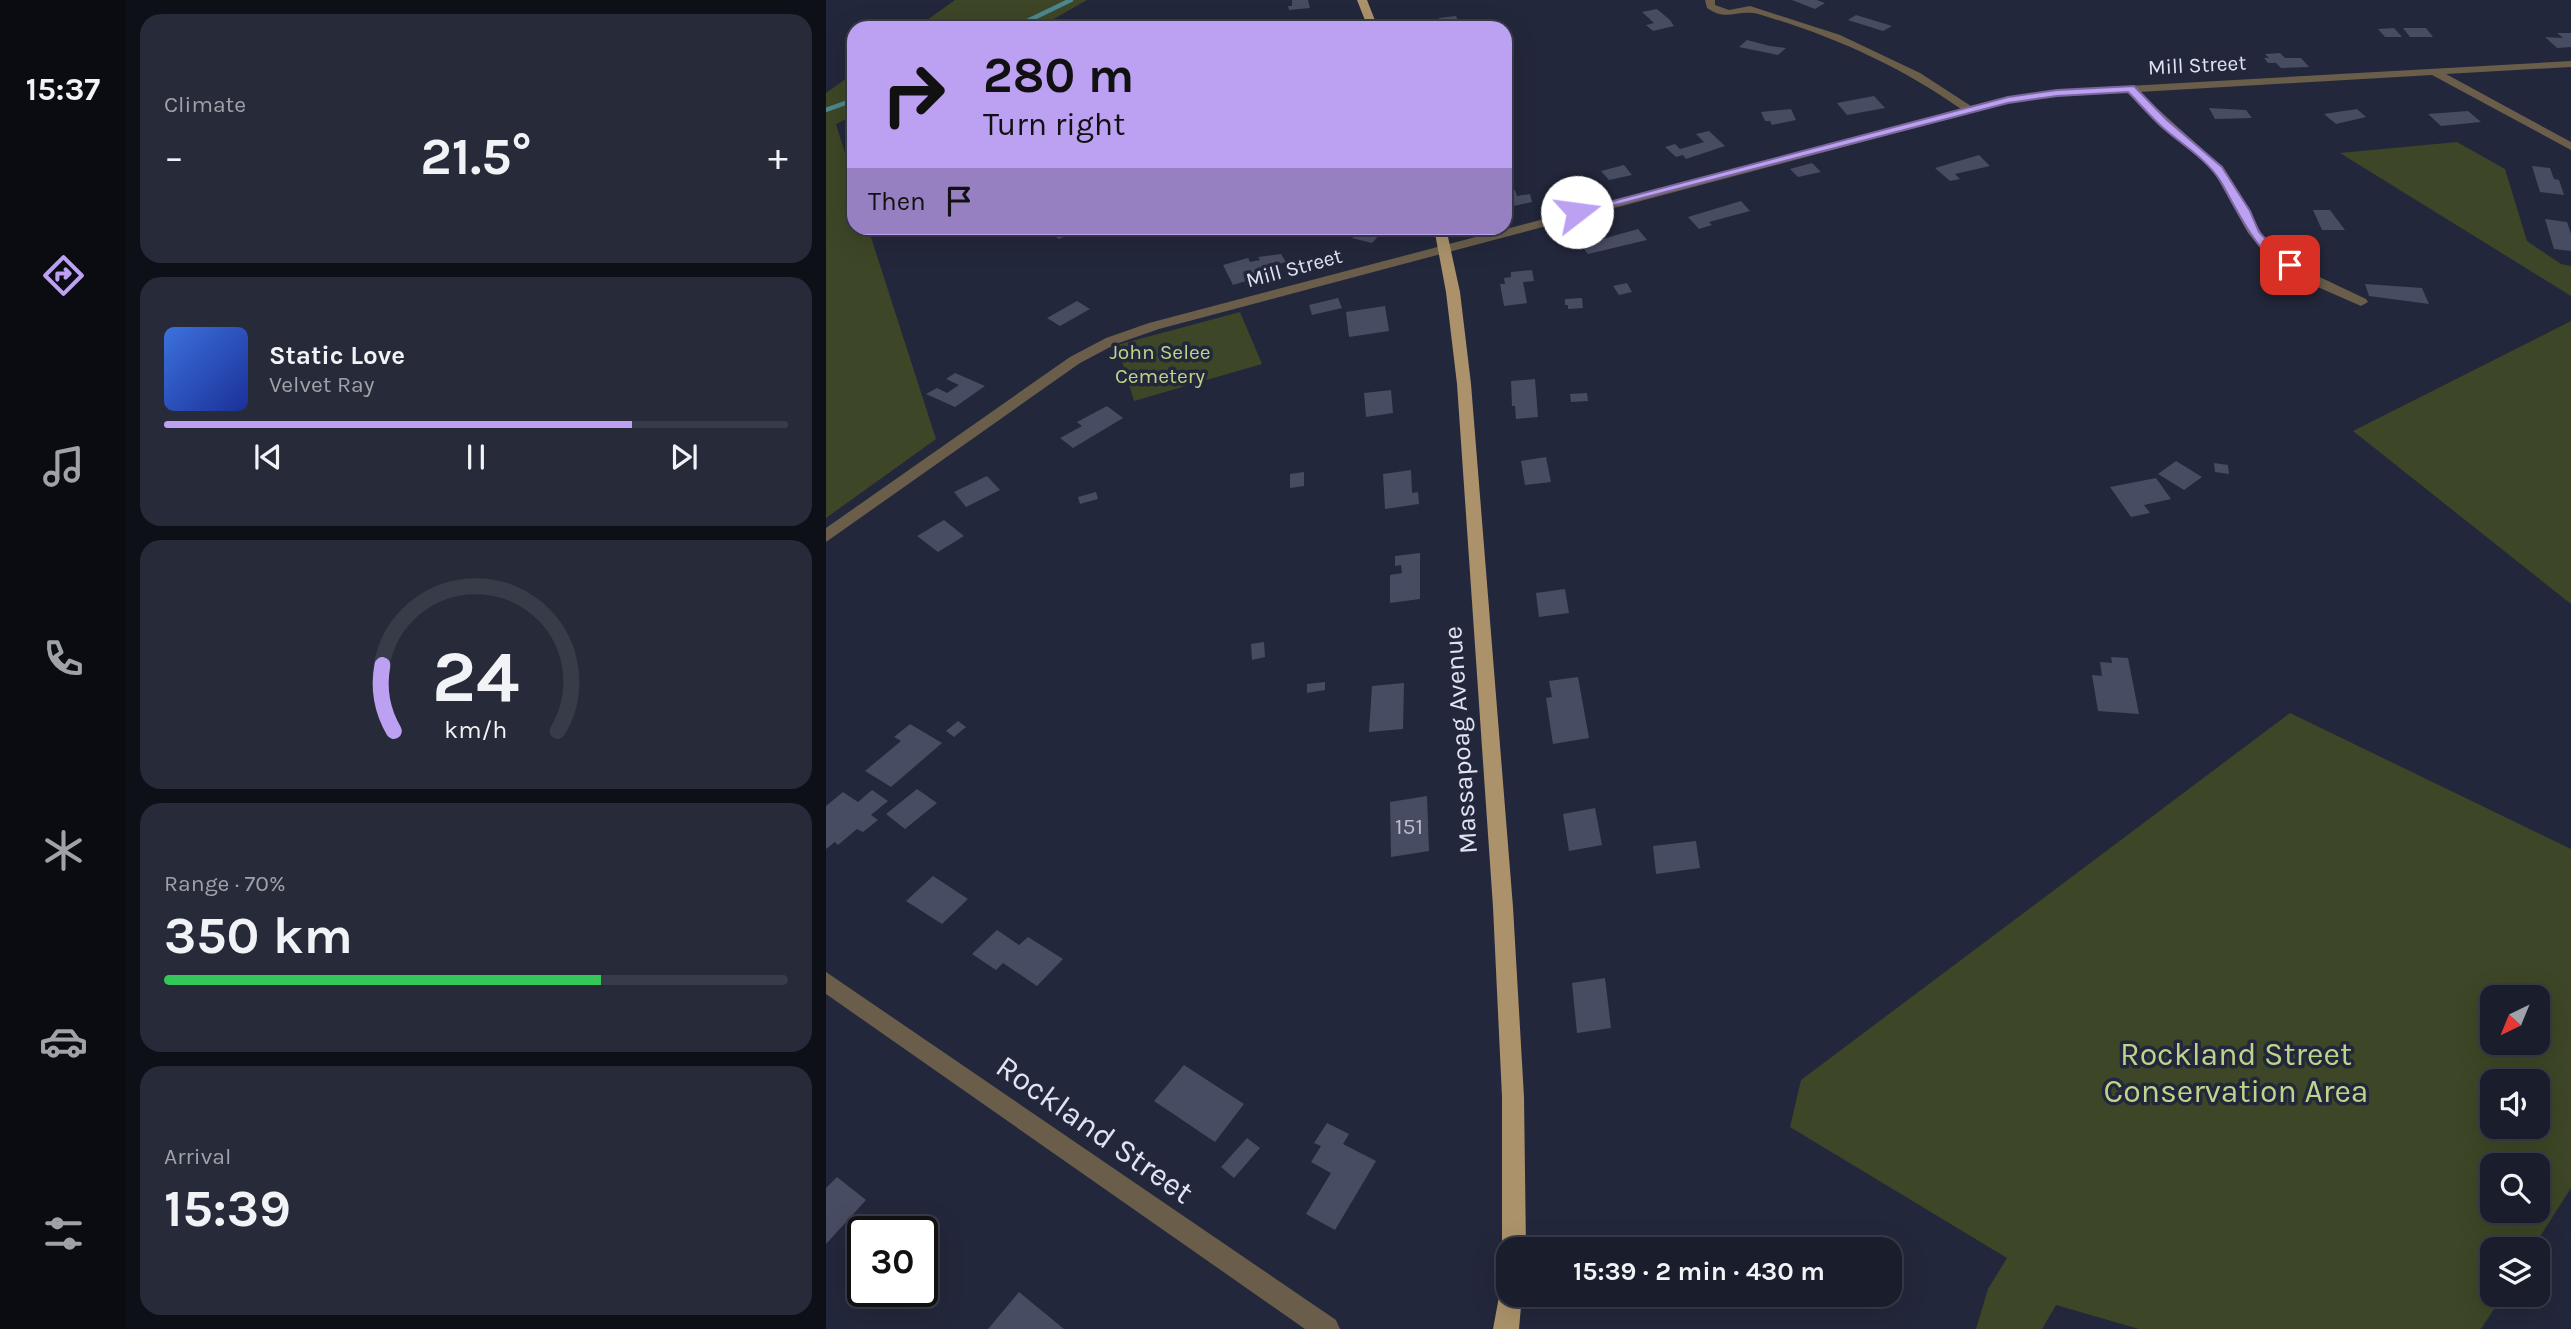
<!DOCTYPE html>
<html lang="en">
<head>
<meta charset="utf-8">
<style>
	:root { --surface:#1a1d2c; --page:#272a38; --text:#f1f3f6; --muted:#9fa2a9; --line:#383b48; --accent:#bca0f2 }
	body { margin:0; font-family:Karla,sans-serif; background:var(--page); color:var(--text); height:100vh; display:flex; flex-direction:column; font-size:26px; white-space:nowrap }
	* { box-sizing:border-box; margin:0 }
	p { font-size:23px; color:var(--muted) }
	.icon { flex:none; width:38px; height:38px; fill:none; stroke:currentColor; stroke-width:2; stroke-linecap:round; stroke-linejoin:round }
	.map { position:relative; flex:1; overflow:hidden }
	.details { display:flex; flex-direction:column; gap:14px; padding:14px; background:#0e1018; width:700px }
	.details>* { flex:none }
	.guide { position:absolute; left:21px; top:21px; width:665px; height:214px; border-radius:21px; box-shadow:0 7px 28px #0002,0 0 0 2px var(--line); background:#bca0f2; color:#111; overflow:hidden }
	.needle { width:46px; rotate:223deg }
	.tools { position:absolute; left:1654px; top:985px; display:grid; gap:14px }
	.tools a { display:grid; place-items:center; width:70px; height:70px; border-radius:14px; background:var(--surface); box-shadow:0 7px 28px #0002,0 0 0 2px var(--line); font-size:35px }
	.speed { position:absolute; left:21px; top:1216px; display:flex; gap:14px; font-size:35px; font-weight:700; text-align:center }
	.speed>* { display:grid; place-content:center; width:91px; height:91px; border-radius:50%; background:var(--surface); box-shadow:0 7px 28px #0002,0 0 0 2px var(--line); line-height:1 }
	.speed .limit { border:4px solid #111; border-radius:10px; background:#fff; color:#111 }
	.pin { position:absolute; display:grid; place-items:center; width:60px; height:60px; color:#fff; margin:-30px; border-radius:14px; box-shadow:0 4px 10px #0006 }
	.me { position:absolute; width:77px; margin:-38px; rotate:75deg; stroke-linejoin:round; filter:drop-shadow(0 0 5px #0008) }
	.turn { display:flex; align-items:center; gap:24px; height:147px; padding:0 21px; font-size:32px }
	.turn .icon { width:91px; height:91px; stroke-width:2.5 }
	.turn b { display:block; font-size:49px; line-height:60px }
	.then { display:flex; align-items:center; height:66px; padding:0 21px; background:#0003; gap:14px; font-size:26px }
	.big { font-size:52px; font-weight:700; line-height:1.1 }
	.details .card { flex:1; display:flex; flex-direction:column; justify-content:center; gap:10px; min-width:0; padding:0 24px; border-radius:21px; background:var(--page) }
	.details .dial { align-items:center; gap:0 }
	.dial svg { height:182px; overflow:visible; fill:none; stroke:var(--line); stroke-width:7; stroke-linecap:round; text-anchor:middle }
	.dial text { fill:var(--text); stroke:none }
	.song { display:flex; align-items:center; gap:21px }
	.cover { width:84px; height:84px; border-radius:10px; background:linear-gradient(135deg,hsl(220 70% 55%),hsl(230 70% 35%)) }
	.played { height:7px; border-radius:4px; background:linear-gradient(90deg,var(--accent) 75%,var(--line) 75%) }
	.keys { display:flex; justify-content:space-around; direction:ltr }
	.heat { display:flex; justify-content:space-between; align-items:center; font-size:38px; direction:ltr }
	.charge { height:10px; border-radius:5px; background:linear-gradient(90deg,#34c759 70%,var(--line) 0) }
	.trip { position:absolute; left:670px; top:1237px; width:406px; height:70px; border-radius:21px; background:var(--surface); box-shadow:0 7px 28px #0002,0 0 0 2px var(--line); font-weight:700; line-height:70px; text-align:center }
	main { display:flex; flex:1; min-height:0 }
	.menu { display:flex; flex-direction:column; width:126px; justify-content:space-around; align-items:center; background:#0a0c12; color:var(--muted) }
	.menu .icon { width:49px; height:49px }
	.menu .current { color:var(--accent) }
	.menu b { font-size:32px; color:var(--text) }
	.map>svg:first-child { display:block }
</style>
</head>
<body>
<main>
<nav class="menu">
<b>15:37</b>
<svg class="icon current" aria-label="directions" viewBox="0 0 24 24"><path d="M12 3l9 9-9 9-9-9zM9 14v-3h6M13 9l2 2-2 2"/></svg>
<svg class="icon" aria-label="music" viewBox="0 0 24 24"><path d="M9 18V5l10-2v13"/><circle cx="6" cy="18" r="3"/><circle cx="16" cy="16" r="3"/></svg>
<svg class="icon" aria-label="phone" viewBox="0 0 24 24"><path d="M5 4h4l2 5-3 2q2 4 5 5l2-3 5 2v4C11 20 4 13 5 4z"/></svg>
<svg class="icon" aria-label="climate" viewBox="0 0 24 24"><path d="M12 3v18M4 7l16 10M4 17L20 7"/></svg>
<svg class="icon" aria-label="car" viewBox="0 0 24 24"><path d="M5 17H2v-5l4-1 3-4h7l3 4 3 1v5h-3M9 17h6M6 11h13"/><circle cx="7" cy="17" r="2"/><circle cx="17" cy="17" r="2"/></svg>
<svg class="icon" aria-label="filters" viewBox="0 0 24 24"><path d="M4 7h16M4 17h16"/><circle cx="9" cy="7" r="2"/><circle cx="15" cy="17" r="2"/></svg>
</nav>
<section class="details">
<div class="card"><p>Climate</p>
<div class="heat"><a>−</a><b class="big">21.5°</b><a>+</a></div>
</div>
<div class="card">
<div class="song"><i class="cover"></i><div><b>Static Love</b><p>Velvet Ray</p></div></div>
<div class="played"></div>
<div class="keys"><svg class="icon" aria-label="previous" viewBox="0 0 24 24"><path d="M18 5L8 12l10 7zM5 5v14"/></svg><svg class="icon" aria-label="pause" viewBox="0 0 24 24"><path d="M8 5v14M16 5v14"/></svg><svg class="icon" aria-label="next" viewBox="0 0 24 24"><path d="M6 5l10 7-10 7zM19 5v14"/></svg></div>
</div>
<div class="card dial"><svg viewBox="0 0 100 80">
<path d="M14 69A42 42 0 1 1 86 69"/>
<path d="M14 69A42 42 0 0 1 9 40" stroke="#bca0f2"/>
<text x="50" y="56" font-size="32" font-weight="700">24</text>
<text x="50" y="72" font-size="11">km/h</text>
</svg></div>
<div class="card"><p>Range · 70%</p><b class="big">350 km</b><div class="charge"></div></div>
<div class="card"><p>Arrival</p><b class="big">15:39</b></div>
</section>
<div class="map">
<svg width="1745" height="1329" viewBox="0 0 1745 1329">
	<rect width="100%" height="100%" fill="#23273b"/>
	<path fill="#3d4626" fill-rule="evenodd" d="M 129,0 L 261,0 L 212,28 L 90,28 Z
		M 28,73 L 28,115 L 10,124 L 28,182 L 28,228 L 42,228 L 110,439 L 0,518 L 0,93 Z
		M 1631,142 L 1679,169 L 1701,241 L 1735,264 L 1745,266 L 1745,296 L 1514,153 Z
		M 414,312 L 436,364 L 308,401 L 291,345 Z
		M 1745,321 L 1745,604 L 1527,431 Z
		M 1464,713 L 1745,849 L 1745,1188 L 1706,1249 L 1666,1250 L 1666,1295 L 1677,1295 L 1655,1329 L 1313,1329 L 1230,1305 L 1216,1329 L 1150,1329 L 1162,1289 L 1181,1258 L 964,1127 L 975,1080 ZM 1666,998 L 1712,998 L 1712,1043 L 1666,1043 ZM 1666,1082 L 1712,1082 L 1712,1127 L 1666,1127 ZM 1666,1166 L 1712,1166 L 1712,1211 L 1666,1211 Z"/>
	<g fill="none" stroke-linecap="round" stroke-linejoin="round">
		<path stroke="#4c878d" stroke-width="4.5" d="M 187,28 L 245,0
			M 0,110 L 28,100"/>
	</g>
	<path fill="#474c62" d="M 466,0 L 482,0 L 484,8 L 463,10 L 462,6 L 466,6 Z
		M 966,0 L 991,0 L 999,3 L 989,9 Z
		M 831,9 L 844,20 L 848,26 L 827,31 L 820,25 L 828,23 L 816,12 Z
		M 1030,15 L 1066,26 L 1057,31 L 1022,20 Z
		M 630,16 L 635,27 L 616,27 L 613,18 Z
		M 1568,28 L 1576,37 L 1559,37 L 1552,29 Z
		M 1577,28 L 1600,28 L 1607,37 L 1584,37 Z
		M 1731,33 L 1745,33 L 1745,47 L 1731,48 L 1719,37 L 1737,38 Z
		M 921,40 L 944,46 L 960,48 L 952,55 L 913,47 Z
		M 1454,53 L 1459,58 L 1475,58 L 1483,67 L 1455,68 L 1450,63 L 1442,63 L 1438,58 L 1443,58 L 1439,54 Z
		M 1048,96 L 1059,108 L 1021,115 L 1011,103 Z
		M 1383,108 L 1420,110 L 1426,118 L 1389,119 Z
		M 965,109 L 970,120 L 946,125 L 944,121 L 939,121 L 935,112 Z
		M 1531,109 L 1540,117 L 1510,124 L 1498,114 Z
		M 1642,111 L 1655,122 L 1615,126 L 1602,114 Z
		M 883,131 L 899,146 L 860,159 L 857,155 L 850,157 L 839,147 L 849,144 L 854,149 L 878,142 L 870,134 Z
		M 1153,155 L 1164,166 L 1129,174 L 1134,179 L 1124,181 L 1109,168 Z
		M 986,163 L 995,172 L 972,177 L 964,169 Z
		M 798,165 L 806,175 L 783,180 L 775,171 Z
		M 1706,166 L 1724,168 L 1728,179 L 1733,180 L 1738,195 L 1714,192 Z
		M 689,190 L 691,196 L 704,194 L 706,202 L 679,208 L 679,192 Z
		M 915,201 L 924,211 L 883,222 L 886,225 L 873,229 L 862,217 Z
		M 1487,210 L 1504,210 L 1519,230 L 1496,230 Z
		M 1719,219 L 1741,222 L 1745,234 L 1745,251 L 1728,249 Z
		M 217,228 L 259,228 L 233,239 Z
		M 536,228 L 560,228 L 546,243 L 526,238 Z
		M 812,229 L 821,240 L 762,254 L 755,245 Z
		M 455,254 L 460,262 L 430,270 L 433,277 L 407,285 L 397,265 L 422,258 L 424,262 L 434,260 L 432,257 Z
		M 706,270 L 708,281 L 697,282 L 701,303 L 678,306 L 674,284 L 679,284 L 678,278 L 685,277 L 685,272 Z
		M 801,283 L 806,292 L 793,295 L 787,286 Z
		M 1539,284 L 1596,288 L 1603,304 L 1543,296 Z
		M 512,298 L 516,308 L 486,315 L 483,305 Z
		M 756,298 L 757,308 L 742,309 L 742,305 L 739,305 L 739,299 Z
		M 251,301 L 264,309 L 234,326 L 221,318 Z
		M 559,306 L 563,331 L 523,337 L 520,312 Z
		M 129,373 L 159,386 L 129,407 L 100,394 L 111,388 L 121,393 L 133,385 L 120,379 Z
		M 709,379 L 712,417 L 690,419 L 689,406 L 686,406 L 685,381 Z
		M 565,390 L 567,413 L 540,417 L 538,393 Z
		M 761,393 L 762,401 L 745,402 L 744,394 Z
		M 281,406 L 297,418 L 247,448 L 234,438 L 256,426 L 251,422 Z
		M 720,457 L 725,482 L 699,485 L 695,461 Z
		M 1350,461 L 1376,477 L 1358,490 L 1332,474 Z
		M 1388,463 L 1402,465 L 1403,474 L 1389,472 Z
		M 585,470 L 586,493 L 592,492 L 593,504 L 559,509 L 557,474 Z
		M 478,472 L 478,486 L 464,488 L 464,474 Z
		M 161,476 L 174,490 L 140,507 L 128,492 Z
		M 1330,478 L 1345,499 L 1318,505 L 1324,513 L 1305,517 L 1284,487 Z
		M 270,492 L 272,499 L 254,504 L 252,497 Z
		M 118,520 L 138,536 L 112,552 L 91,536 Z
		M 594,553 L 594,599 L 564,603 L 564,575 L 576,573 L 575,565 L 569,566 L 569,556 Z
		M 739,589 L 743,613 L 713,617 L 710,593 Z
		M 438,642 L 439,657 L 426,660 L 425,644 Z
		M 1285,657 L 1302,658 L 1313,714 L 1272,711 L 1266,675 L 1276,676 L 1274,662 L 1286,663 Z
		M 752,677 L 763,738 L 727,744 L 720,698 L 726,697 L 723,681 Z
		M 499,682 L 499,690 L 481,693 L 481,684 Z
		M 578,683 L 577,729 L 543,732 L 546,686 Z
		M 132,721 L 140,727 L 128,737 L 120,731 Z
		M 84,724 L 116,743 L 65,787 L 39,771 L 75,741 L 68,737 Z
		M 91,789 L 111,803 L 79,829 L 60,814 Z
		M 46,790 L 62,801 L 45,815 L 52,820 L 37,832 L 31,829 L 12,845 L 9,842 L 0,849 L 0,806 L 17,792 L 32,802 Z
		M 601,796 L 603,851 L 565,857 L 564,802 Z
		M 769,808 L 776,845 L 743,851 L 737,814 Z
		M 870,841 L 874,868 L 830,874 L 827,846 Z
		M 107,876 L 142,899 L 116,924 L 80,901 Z
		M 171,930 L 193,945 L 202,937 L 237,959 L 211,986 L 177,963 L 170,970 L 146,954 Z
		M 779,978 L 785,1028 L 751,1033 L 746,983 Z
		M 358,1065 L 418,1104 L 389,1142 L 328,1101 Z
		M 501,1123 L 523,1134 L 517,1144 L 550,1161 L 509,1230 L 480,1214 L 505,1173 L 485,1162 L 495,1146 L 488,1143 Z
		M 421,1138 L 434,1148 L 408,1178 L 395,1167 Z
		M 11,1177 L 40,1200 L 0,1244 L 0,1188 Z
		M 193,1292 L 238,1329 L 162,1329 Z"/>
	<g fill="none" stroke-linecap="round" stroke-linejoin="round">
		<path fill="#6a5e4b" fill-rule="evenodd" d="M 879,0 L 889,0 L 889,5 L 903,10 L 924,6 L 1014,35 L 1094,73 L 1145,106 L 1182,97 L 1231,90 L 1745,61 L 1745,67 L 1620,74 L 1745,142 L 1745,150 L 1606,75 L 1313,92 L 1395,166 L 1441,242 L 1481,271 L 1540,299 L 1542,302 L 1535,306 L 1487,285 L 1444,258 L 1422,233 L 1387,170 L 1302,92 L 1231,96 L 1183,103 L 333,329 L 290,344 L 254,363 L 0,542 L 0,528 L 244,357 L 280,338 L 323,323 L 1135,109 C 1078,69 1018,41 952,20 C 944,18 935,14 927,13 C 908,11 900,21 881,8 Z
			M 0,972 L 510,1320 L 514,1329 L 479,1329 L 0,994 Z"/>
		<path fill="#ab926b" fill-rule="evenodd" d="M 531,0 L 541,0 L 552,28 L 542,28 Z
			M 608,228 L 620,228 L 634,292 L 645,384 L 687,907 L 698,1097 L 700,1250 L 682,1250 L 682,1260 L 676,1250 L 676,1097 L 667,907 L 631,384 L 620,292 Z
			M 682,1283 L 682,1295 L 696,1295 L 693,1329 L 667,1329 L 675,1286 Z"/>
	</g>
	<path fill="#bca0f2" stroke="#7a689d" stroke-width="2" d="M 1308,86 L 1341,120 L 1396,167 L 1424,211 L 1433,232 L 1445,245 L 1469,262 L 1469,267 C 1438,272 1408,204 1395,182 C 1381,159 1355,144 1336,127 C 1324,116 1313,103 1302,92 L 1231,96 L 1182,103 L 755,214 L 745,212 L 1182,97 L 1231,90 Z"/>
	<g text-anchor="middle" stroke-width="7" stroke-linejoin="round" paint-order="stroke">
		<g font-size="21" fill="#e0e3f1" stroke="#23273b">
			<text transform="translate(1371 65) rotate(-3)" y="7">Mill Street</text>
			<text transform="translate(468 268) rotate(-15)" y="7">Mill Street</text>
		</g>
		<g font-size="21" fill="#bed488" stroke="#23273b">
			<text x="334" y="359">John Selee<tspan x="334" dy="24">Cemetery</tspan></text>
		</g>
		<g font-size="23" fill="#babdcd">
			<text x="583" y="834">151</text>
		</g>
		<g font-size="26" fill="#e0e3f1" stroke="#23273b">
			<text transform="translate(634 740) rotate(-94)" y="9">Massapoag Avenue</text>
		</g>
		<g font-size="32" fill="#bed488" stroke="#23273b">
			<text x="1410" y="1065">Rockland Street<tspan x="1410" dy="37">Conservation Area</tspan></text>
		</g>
		<g font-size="32" fill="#e0e3f1" stroke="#23273b">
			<text transform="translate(269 1129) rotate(35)" y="11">Rockland Street</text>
		</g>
	</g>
</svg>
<div class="tools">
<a><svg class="needle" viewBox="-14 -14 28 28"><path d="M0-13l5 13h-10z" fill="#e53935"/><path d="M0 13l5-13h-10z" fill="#9fa2a9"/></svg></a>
<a><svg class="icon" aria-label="sound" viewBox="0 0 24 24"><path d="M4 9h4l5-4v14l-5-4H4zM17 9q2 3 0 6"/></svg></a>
<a><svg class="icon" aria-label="search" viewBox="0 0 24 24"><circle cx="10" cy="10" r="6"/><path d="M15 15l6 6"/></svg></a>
<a><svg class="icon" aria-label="layers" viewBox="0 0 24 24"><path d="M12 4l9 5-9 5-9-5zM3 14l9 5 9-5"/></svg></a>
</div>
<div class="speed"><div class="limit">30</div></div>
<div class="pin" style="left:1464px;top:265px;background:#d93025"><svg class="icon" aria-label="arrive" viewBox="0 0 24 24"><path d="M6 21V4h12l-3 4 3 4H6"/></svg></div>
<svg class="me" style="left:751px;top:212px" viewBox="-20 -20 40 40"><circle r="19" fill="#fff"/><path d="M0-13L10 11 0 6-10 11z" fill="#bca0f2"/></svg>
<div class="trip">15:39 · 2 min · 430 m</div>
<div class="guide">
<div class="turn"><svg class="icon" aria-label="right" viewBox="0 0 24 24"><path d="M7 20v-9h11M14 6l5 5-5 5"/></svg><div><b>280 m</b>Turn right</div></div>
<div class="then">Then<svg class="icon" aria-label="arrive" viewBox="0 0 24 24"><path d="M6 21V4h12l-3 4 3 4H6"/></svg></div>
</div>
</div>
</main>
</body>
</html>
